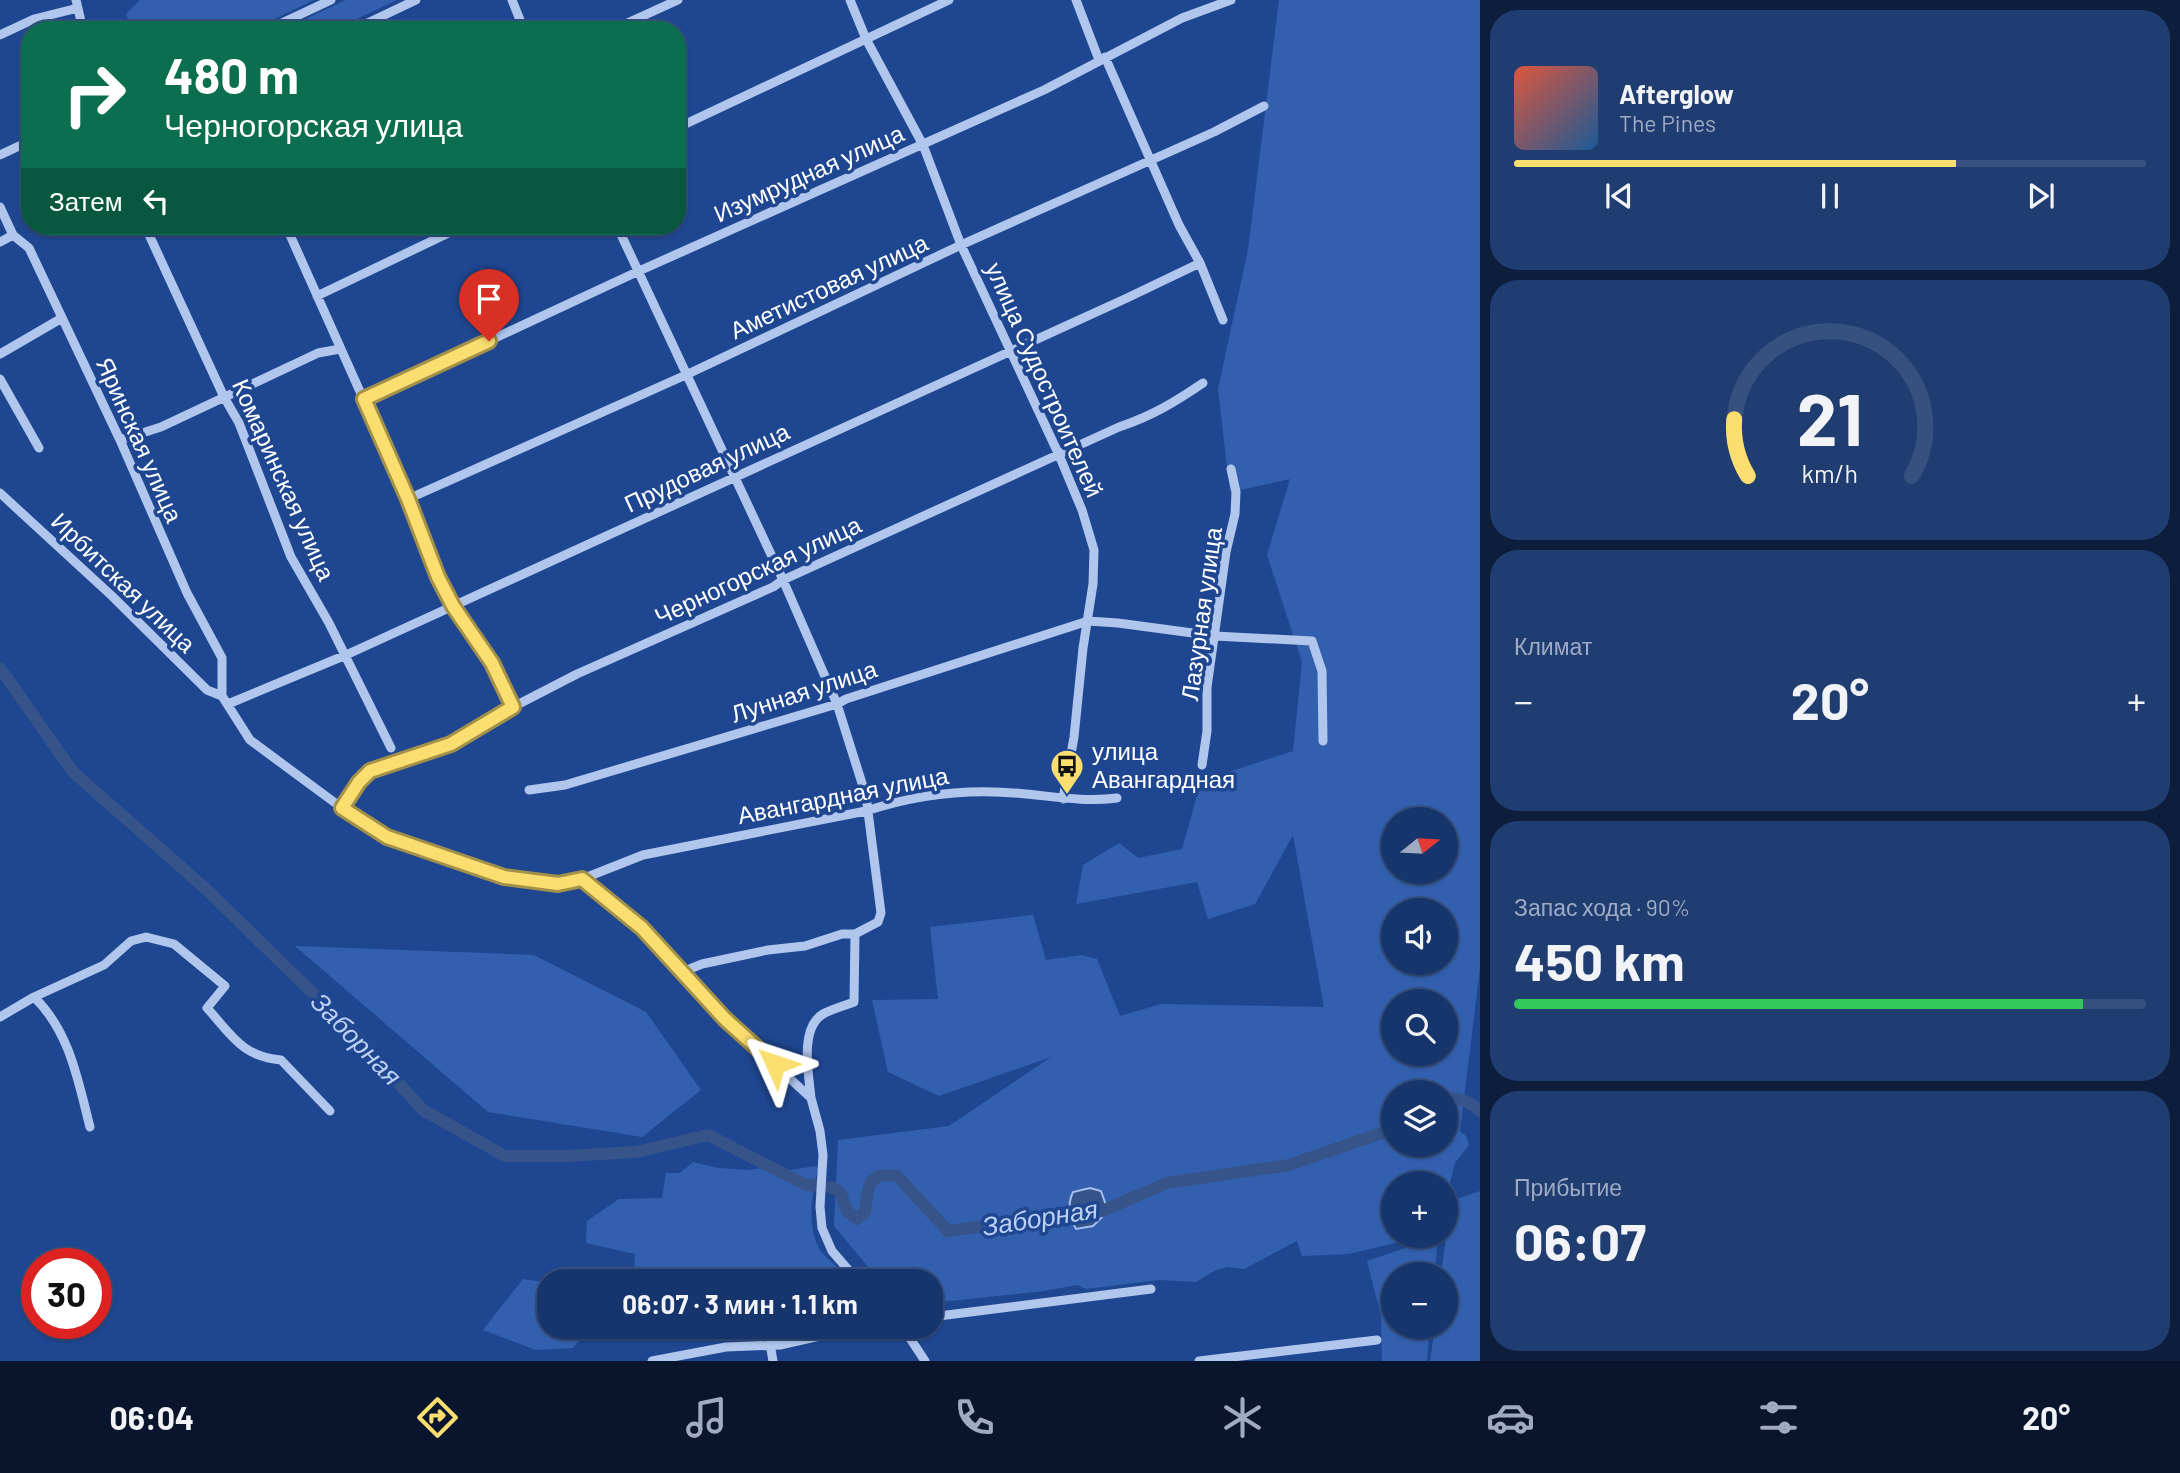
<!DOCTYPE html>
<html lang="ru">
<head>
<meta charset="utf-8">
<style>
	:root { --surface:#17356d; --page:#203d72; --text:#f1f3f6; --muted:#9eabc2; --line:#365080; --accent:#fbde70 }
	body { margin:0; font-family:Barlow,sans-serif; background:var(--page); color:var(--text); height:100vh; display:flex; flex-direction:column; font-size:26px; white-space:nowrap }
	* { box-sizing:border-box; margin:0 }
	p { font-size:23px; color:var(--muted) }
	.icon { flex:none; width:38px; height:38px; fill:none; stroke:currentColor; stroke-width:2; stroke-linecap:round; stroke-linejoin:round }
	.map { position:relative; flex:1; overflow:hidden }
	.side { display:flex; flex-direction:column; gap:10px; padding:10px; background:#0d1d3c; width:700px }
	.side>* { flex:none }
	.banner { position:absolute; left:21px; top:21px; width:665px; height:214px; border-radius:28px; box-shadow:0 2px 5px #0004,0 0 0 2px var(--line); background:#0b6e4f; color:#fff; overflow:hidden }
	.needle { width:46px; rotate:72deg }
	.buttons { position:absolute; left:1381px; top:807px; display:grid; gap:14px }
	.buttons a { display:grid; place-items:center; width:77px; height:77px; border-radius:50%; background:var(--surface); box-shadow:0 2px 5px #0004,0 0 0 2px var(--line); font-size:35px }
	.speed { position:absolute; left:21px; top:1248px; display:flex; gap:14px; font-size:35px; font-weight:700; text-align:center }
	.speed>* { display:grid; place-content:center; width:91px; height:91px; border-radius:50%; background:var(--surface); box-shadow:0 2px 5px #0004,0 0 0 2px var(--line); line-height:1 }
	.speed .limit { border:10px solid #d22; background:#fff; color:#111 }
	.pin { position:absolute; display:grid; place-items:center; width:60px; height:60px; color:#fff; margin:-72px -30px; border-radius:50% 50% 50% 0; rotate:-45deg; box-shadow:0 0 7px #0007 }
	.pin .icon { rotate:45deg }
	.me { position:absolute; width:77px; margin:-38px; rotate:312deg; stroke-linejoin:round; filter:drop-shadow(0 0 5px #0008) }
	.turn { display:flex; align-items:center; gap:24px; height:147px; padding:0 28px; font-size:32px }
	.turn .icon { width:91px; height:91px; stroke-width:2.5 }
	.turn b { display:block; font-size:49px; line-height:60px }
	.then { display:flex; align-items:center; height:66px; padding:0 28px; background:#0003; gap:14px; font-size:26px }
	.big { font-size:52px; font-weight:700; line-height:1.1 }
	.side .card { flex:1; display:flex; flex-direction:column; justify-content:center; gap:10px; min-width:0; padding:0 24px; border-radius:28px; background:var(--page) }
	.side .dial { align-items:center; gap:0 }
	.dial svg { height:182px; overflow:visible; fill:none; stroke:var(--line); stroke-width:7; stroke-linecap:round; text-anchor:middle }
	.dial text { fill:var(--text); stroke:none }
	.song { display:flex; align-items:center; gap:21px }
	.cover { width:84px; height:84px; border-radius:10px; background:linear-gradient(135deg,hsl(10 70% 55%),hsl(210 70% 35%)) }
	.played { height:7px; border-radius:4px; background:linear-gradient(90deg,var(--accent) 70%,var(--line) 70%) }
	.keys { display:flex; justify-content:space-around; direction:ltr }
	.heat { display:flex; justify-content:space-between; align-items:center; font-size:38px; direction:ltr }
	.charge { height:10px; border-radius:5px; background:linear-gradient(90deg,#34c759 90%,var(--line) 0) }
	.trip { position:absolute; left:537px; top:1269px; width:406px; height:70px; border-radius:28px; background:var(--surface); box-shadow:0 2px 5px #0004,0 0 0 2px var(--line); font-weight:700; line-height:70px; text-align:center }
	.menu { display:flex; height:112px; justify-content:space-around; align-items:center; background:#09152c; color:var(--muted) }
	.menu .icon { width:49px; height:49px }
	.menu .on { color:var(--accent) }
	.menu b { font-size:32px; color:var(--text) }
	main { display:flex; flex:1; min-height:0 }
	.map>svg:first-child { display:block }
</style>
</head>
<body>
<main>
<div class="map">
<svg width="1480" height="1361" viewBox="0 0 1480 1361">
	<rect width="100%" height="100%" fill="#1f4791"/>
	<path fill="#3360ae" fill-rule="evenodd" d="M 140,0 L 314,0 L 251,30 L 132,30 L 126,14 Z
		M 346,0 L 397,0 L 333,30 L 282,30 Z
		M 1279,0 L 1480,0 L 1480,968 L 1460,1131 L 1466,1136 L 1469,1145 L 1455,1163 L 1446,1198 L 1446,1183 L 1393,1183 L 1393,1236 L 1424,1236 L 1349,1254 L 1302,1256 L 1297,1241 L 1244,1269 L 1228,1267 L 1216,1270 L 1196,1282 L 1158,1280 L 1086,1289 L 1077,1285 L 1044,1291 L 931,1303 L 931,1281 L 880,1281 L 834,1226 L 838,1140 L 949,1126 L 1051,1057 L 939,1096 L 888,1072 L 872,1000 L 938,999 L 930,927 L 1033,915 L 1046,960 L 1081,955 L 1097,959 L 1120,1016 L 1161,1004 L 1324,1007 L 1293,835 L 1255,904 L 1208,919 L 1197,882 L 1076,904 L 1083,865 L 1119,843 L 1138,858 L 1182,849 L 1201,781 L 1293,751 L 1302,662 L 1267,555 L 1290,479 L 1230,492 L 1218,389 L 1248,250 ZM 1393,819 L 1446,819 L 1446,872 L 1393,872 ZM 1393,910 L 1446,910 L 1446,962 L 1393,962 ZM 1393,1001 L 1446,1001 L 1446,1054 L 1393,1054 ZM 1393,1092 L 1446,1092 L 1446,1144 L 1393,1144 ZM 1073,1192 L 1108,1211 L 1093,1226 L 1071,1219 L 1069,1202 Z
		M 295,946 L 534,955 L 646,1012 L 701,1090 L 642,1137 L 488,1112 Z
		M 693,1162 L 718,1168 L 747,1170 L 777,1166 L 790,1170 L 816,1166 L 818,1169 C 812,1194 806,1226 820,1250 C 828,1262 843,1269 851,1281 L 634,1281 L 635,1254 L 586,1243 L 587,1221 L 619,1199 L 662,1198 L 666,1173 L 680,1173 Z
		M 1480,1191 L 1480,1361 L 1430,1361 L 1435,1327 L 1446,1326 L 1446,1274 L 1441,1274 L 1451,1201 Z
		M 1435,1244 L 1437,1247 L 1435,1274 L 1393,1274 L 1393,1326 L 1430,1327 L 1427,1361 L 1382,1361 L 1381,1316 L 1367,1261 L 1411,1246 Z
		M 523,1279 L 549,1283 L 550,1326 L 590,1327 L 573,1348 L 536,1350 L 483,1330 Z
		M 623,1326 L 697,1326 L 697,1327 L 693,1328 L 622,1330 Z"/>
	<path fill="#36548a" stroke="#a3c0ef" stroke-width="2" d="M 1090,1188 L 1101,1191 L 1108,1211 L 1093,1226 L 1076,1229 C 1069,1216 1067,1205 1073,1192 Z"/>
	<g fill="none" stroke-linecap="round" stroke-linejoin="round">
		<path stroke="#36548a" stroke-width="12" d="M 0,668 L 73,772 L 206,889 L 291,972 L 353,1032 L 423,1110 L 505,1156 L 565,1156 L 637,1152 L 708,1135 L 804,1184 L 816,1186
			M 1446,1099 C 1460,1096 1471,1103 1480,1111
			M 830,1187 C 845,1191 841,1199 847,1211 L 857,1219 L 865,1212 C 869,1189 865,1171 897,1176 L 948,1231 L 1102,1211 L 1167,1183 L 1289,1165 L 1385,1132 L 1393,1127"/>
		<path stroke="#b0c6ed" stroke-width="9" d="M 76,0 L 83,30
			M 512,0 L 524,30
			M 850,0 L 866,39 L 923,145 L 961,245 L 1059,455 L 1082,510 L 1094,550 L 1093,584 L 1083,648 L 1074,737 L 1063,799
			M 1076,0 L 1099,60
			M 267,30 L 331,0
			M 353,30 L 416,0
			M 612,30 L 678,0
			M 0,35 L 34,19 L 78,8
			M 1105,57 L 1179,225 L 1200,263 L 1223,320
			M 677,128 L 949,0
			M 0,155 L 30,141
			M 0,207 L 13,235 L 29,248 L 120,440 L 187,593 L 222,658 L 222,696
			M 145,226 L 224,397 L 239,423 L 291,557 L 329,623 L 391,748
			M 286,226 L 408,499 L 438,577 L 453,606 L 492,663 L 513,707
			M 617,226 L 783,580 L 837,704 L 866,796 L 881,913 L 878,922 L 855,934
			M 0,242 L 13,235
			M 317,296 L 463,226
			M 0,354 L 62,318
			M 0,379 L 39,448
			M 364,399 L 639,271 L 1044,90 L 1182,18 L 1231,0
			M 120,440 L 161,427 L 318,353 L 340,349
			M 0,493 L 112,596 L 207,690 L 222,696
			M 408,499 L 688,374 L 961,245 L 1214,132 L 1264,106
			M 222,696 L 250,740 L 342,808 L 387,837 L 504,877 L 558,884 L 582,879 L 643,855 L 866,811 C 917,794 972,788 1026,794 C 1057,797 1086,802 1117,798
			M 228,704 L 346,655 L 1127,298 L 1200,263
			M 1202,765 L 1207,731 L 1207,687 L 1226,552 L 1235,514 L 1236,492 L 1231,469
			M 529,790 L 565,785 L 837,704 L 846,699 L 1088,621 L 1118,623 L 1215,636 L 1312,641 L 1322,671 L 1323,741
			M 342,808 L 359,782 L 370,771 L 451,744 L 513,707 L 577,674 L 773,587 L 783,580 L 1119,427 C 1152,416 1175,402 1203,383
			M 582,879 L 641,928 L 725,1019 L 811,1098 L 820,1131 L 823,1155 L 820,1207 L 822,1228 L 832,1251 L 858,1281
			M 682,972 L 702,964 L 768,950 L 805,946 L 842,934 L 855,934
			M 34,997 C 70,1032 78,1081 90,1127
			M 0,1017 L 34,997 L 104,965 L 131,941 L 146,937 L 174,944 L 225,986 L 207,1008 C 231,1034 242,1057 281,1060 L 330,1111
			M 811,1098 C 809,1076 799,1028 823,1014 C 832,1009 844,1006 854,1002 L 855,934
			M 931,1317 L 1151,1289
			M 902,1326 L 925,1361
			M 770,1344 L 773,1361
			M 652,1361 L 726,1347 L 780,1345 L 864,1326
			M 1199,1361 L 1377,1340"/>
	</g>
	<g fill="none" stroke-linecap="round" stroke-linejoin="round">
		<defs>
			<path id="route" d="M 489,341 L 364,399 L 408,499 L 438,577 L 453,606 L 492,663 L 513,707 L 451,744 L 370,771 L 359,782 L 342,808 L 387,837 L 504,877 L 558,884 L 582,879 L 642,928 L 725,1019 L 775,1064"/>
		</defs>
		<use href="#route" stroke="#a39049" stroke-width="18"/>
		<use href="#route" stroke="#fbde70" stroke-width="12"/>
	</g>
	<defs>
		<symbol id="bus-pin" viewBox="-11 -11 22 30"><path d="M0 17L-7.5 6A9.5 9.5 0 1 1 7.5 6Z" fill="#fbde70" stroke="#1f4791"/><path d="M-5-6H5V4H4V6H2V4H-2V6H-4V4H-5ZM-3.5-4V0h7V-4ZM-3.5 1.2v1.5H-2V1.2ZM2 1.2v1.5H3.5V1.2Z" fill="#111"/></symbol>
	</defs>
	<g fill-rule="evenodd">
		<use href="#bus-pin" x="1048" y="747" width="38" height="52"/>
	</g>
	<g text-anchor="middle" stroke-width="7" stroke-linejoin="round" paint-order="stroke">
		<g font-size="24" fill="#fff" stroke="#1f4791">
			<text transform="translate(809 174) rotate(-24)" y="8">Изумрудная улица</text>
			<text transform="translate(829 287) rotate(-25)" y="8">Аметистовая улица</text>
			<text transform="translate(1044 380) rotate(66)" y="8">улица Судостроителей</text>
			<text transform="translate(139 440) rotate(66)" y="8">Яринская улица</text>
			<text transform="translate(707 468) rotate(-25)" y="8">Прудовая улица</text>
			<text transform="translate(283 480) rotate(66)" y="8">Комаринская улица</text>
			<text transform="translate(758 571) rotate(-25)" y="8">Черногорская улица</text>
			<text transform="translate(123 583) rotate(44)" y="8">Ирбитская улица</text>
			<text transform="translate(1202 614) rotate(-82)" y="8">Лазурная улица</text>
			<text transform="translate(804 692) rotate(-18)" y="8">Лунная улица</text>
			<text transform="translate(843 796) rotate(-11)" y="8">Авангардная улица</text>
		</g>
		<g font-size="24" fill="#fff" stroke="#1f4791" text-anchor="start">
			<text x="1092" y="760">улица<tspan x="1092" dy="28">Авангардная</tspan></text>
		</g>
		<g font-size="26" font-style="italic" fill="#bcd1f4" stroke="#1f4791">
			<text transform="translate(356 1039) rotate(46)" y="9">Заборная</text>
			<text transform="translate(1040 1218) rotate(-9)" y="9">Заборная</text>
		</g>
	</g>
</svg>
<div class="buttons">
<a><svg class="needle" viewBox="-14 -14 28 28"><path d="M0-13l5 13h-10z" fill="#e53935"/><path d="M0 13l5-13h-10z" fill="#9eabc2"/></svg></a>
<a><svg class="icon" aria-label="sound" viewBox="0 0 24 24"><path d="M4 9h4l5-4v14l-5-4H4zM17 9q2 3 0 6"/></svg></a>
<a><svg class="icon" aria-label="search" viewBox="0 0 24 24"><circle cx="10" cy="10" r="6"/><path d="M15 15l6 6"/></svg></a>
<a><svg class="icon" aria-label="layers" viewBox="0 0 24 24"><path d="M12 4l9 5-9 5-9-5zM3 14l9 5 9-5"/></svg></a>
<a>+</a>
<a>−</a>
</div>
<div class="speed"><div class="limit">30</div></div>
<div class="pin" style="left:489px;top:341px;background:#d93025"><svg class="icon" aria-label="arrive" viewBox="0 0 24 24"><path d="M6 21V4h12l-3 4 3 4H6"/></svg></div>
<svg class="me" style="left:775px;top:1064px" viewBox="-20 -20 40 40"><path d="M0-17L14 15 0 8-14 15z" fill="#fbde70" stroke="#fff" stroke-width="4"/></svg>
<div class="trip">06:07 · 3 мин · 1.1 km</div>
<div class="banner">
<div class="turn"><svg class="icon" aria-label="right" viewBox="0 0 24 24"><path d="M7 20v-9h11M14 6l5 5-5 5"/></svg><div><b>480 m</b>Черногорская улица</div></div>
<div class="then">Затем<svg class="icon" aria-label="left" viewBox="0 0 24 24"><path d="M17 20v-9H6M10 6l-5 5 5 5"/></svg></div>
</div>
</div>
<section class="side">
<div class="card">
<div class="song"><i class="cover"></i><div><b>Afterglow</b><p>The Pines</p></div></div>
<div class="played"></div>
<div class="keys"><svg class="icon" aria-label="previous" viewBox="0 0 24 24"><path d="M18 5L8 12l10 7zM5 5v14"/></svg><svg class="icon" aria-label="pause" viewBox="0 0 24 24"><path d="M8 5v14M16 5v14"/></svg><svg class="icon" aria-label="next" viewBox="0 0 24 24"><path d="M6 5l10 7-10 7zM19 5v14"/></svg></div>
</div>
<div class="card dial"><svg viewBox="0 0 100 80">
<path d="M14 69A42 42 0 1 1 86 69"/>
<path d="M14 69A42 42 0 0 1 8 44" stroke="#fbde70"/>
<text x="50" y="56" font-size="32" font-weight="700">21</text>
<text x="50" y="72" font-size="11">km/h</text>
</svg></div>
<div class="card"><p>Климат</p>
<div class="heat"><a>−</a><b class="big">20°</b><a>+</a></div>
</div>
<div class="card"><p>Запас хода · 90%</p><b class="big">450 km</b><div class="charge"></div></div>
<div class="card"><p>Прибытие</p><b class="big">06:07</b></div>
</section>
</main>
<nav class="menu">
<b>06:04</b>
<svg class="icon on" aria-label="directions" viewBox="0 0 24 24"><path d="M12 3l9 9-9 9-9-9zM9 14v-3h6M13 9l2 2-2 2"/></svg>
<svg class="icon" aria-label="music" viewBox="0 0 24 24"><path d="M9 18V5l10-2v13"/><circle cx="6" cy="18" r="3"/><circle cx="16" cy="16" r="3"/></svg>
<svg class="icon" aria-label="phone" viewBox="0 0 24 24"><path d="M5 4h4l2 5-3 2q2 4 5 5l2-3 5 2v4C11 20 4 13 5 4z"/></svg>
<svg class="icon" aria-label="climate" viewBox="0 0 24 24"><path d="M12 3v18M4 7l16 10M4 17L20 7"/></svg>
<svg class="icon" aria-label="car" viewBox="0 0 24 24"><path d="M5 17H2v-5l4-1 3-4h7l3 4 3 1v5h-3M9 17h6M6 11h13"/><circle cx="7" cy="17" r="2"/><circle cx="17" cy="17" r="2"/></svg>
<svg class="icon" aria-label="filters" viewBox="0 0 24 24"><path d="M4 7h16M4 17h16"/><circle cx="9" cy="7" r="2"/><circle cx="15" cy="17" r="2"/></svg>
<b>20°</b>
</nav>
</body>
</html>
